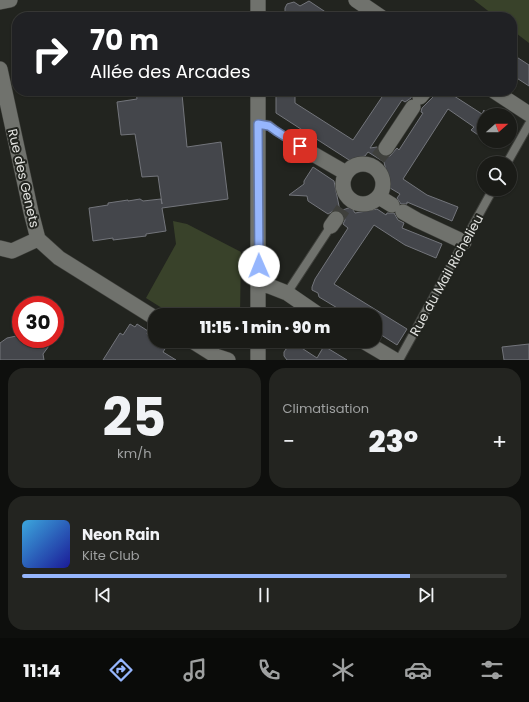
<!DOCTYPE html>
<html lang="fr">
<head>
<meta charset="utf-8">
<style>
	:root { --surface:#1a1b17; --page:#232420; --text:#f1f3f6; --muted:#9fa1a1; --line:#383936; --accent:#96b6fd }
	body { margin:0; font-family:Poppins,sans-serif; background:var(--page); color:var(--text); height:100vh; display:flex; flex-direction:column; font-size:15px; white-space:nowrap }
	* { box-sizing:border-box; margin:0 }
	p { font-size:13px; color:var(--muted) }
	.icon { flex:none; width:22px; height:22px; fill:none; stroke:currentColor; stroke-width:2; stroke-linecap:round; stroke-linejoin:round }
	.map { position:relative; height:360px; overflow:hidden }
	.panel { display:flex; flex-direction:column; gap:8px; padding:8px; background:#0e0f0d; flex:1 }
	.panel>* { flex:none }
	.banner { position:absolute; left:12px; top:12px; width:505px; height:84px; border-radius:16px; box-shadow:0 1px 3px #0004,0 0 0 1px var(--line); background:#202124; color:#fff; overflow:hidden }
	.needle { width:26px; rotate:69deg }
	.buttons { position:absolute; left:477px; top:108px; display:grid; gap:8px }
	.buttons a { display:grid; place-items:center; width:40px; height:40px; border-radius:50%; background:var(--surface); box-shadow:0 1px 3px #0004,0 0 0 1px var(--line); font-size:20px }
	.speed { position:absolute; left:12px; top:296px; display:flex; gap:8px; font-size:20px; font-weight:700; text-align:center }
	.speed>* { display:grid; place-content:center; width:52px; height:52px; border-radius:50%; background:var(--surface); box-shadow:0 1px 3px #0004,0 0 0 1px var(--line); line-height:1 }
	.speed .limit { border:6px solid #d22; background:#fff; color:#111 }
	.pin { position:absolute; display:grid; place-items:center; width:34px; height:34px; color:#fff; margin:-17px; border-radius:8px; box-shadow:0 2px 6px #0006 }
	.me { position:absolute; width:44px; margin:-22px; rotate:359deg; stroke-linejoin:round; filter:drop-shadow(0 0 3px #0008) }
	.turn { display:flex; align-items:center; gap:14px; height:84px; padding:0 12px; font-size:18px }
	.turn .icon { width:52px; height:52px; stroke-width:2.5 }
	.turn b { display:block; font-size:28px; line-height:34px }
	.big { font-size:30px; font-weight:800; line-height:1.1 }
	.panel .widget { flex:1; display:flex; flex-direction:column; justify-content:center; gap:6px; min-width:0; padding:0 14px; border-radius:16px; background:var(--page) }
	.panel .dial { align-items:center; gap:0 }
	.dial b { font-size:52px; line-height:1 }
	.song { display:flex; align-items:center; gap:12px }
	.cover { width:48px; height:48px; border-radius:6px; background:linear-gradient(135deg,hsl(200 70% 55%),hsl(240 70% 35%)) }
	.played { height:4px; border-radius:2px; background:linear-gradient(90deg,var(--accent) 80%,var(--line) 80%) }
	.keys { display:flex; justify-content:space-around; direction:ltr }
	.heat { display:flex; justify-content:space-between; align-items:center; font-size:22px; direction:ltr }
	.panel .tiles { flex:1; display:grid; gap:8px; grid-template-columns:1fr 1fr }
	.widget:last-child { grid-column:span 2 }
	.trip { position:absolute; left:148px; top:308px; width:234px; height:40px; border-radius:16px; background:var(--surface); box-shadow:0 1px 3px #0004,0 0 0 1px var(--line); font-weight:800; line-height:40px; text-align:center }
	.tabs { display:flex; height:64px; justify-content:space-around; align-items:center; background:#0a0b09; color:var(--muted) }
	.tabs .icon { width:28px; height:28px }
	.tabs .current { color:var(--accent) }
	.tabs b { font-size:18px; color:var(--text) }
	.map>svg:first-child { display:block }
</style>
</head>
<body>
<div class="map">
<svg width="529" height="360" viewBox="0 0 529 360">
	<rect width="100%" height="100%" fill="#22241f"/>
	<path fill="#39422a" d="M 474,0 L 529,0 L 529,43 L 512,30 L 512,17 L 496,17 Z
		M 173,221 L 187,224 L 241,252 L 240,315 L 173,315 L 146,298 L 176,244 Z"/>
	<path fill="#44464b" stroke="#73757b" d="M 309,1 L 333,17 L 285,17 L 285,8 L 287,4 L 294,2 L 300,6 Z
		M 512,54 L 529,65 L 529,86 L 512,75 Z
		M 136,91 L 180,91 L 180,93 L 182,94 L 187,147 L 221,142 L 228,199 L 162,208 L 166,231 L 146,234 L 146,236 L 113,240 L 113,238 L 93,241 L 89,208 L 108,205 L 108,203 L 128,200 L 128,201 L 140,199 L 143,201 L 161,199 L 162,204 L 158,176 L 142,177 L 135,134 L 121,135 L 117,102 L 137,99 Z
		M 276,91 L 295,91 L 295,103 L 353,140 L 386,91 L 413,91 L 411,98 L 405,102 L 402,100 L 370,148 L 377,147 L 378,152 L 381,156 L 385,157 L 390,156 L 397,148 L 399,150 L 423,113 L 421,112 L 422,108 L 439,91 L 444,91 L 450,95 L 451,94 L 482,114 L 484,110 L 484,139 L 471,130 L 474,127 L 448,109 L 403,179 L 427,195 L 458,207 L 452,221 L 407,202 L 407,204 L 401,204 L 397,198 L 400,194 L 390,188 L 384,162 L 368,152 L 365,156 L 349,160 L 276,113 Z
		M 313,167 L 334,181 L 340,211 L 351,207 L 355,213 L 377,209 L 386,215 L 387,213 L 394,213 L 398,220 L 404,223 L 402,228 L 442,244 L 436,258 L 405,245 L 374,225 L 334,284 L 407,329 L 397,345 L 375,331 L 375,315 L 349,315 L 319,297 L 318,293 L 312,290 L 312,287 L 315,279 L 348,228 L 343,224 L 345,220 L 344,216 L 341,211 L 337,210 L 333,211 L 328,214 L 308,201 L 307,196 L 289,195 L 304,184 L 304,181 Z
		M 130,324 L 135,327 L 137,324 L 148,331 L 147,334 L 155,339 L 155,341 L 170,341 L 163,352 L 176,360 L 103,360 L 120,333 L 123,335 Z
		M 21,335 L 21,339 L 54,339 L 43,354 L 44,360 L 0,360 L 0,343 L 7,338 Z
		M 529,344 L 529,360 L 504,360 L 502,347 Z
		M 297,345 L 317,358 L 324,346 L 347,360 L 287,360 L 284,356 L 284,352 L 286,349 Z"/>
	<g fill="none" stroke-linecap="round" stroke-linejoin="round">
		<path stroke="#3f403c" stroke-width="15" stroke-dasharray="15 8" stroke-linecap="butt" d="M 378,158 L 386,148
			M 336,219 L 343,209"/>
		<defs>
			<path id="lane" d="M 258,124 L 269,125 L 276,131 L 313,154
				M 507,163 L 529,124
				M 287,293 L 331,226
				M 399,360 L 493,189"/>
			<path id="street" d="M 356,0 L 381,17
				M 0,2 L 10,0
				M 258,17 L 258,0
				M 0,69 L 31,212 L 38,239
				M 258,91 L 258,315
				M 494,91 L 529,114
				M 420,97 L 425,91
				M 386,148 L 413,107
				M 313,154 L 346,173
				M343 184a20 20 0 1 1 40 0a20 20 0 1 1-40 0Z
				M 379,197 L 392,205
				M 403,212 L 417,220 L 464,242
				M 331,226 L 336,219
				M 0,248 L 12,251 L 38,239 L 59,258 L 155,318
				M 259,282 L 287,293 L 319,315
				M 192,341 L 216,356 L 228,360
				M 363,341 L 395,360
				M 258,360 L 258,341"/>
		</defs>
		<use href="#lane" stroke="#3f403c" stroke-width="10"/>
		<use href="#street" stroke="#3f403c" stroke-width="16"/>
		<use href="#lane" stroke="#70726d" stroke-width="8"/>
		<use href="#street" stroke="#70726d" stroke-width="15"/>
	</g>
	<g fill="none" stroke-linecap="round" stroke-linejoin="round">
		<defs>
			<path id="route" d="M 259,266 L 258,124 L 269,126 L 276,131 L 300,146"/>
		</defs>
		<use href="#route" stroke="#6276a4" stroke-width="10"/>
		<use href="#route" stroke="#96b6fd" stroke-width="7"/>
	</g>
	<g text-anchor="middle" stroke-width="4" stroke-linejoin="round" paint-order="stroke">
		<g font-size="13" fill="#e1e2df" stroke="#22241f">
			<text transform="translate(24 178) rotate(77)" y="5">Rue des Genets</text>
			<text transform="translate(446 275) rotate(-61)" y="5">Rue du Mail Richelieu</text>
		</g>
	</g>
</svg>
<div class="buttons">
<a><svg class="needle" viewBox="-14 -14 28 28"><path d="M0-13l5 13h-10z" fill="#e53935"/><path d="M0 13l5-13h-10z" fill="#9fa1a1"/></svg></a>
<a><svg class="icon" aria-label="search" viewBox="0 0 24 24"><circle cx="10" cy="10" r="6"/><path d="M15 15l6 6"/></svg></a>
</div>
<div class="speed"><div class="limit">30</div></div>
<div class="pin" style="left:300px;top:146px;background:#d93025"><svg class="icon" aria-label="arrive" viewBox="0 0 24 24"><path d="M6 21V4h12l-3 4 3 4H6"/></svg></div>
<svg class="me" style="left:259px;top:266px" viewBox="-20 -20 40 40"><circle r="19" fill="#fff"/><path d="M0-13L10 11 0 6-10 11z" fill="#96b6fd"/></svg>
<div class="trip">11:15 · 1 min · 90 m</div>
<div class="banner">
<div class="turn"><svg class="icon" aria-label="right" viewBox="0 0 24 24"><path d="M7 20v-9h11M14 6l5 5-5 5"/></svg><div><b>70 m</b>Allée des Arcades</div></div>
</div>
</div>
<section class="panel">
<div class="tiles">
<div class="widget dial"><b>25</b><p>km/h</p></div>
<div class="widget"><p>Climatisation</p>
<div class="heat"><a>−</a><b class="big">23°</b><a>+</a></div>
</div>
<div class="widget">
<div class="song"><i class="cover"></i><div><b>Neon Rain</b><p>Kite Club</p></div></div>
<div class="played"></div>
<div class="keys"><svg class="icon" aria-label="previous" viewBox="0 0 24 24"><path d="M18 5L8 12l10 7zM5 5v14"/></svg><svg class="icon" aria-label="pause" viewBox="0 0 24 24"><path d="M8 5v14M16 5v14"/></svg><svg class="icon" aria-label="next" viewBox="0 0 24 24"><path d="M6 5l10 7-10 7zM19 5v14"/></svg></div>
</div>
</div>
</section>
<nav class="tabs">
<b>11:14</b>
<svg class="icon current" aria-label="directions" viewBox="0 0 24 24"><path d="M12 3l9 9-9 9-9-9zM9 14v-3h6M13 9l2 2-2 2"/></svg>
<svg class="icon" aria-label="music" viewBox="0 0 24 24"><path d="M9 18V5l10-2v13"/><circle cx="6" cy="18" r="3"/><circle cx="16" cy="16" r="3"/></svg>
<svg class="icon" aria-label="phone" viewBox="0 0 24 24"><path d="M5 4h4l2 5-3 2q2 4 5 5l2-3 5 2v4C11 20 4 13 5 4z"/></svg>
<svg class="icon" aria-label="climate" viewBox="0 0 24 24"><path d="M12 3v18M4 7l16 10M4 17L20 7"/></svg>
<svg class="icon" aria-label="car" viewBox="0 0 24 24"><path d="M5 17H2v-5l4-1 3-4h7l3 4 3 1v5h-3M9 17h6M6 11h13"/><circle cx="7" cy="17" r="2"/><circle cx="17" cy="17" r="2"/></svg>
<svg class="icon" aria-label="filters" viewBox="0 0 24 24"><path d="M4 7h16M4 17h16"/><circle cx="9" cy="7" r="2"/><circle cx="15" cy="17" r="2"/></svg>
</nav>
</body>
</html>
